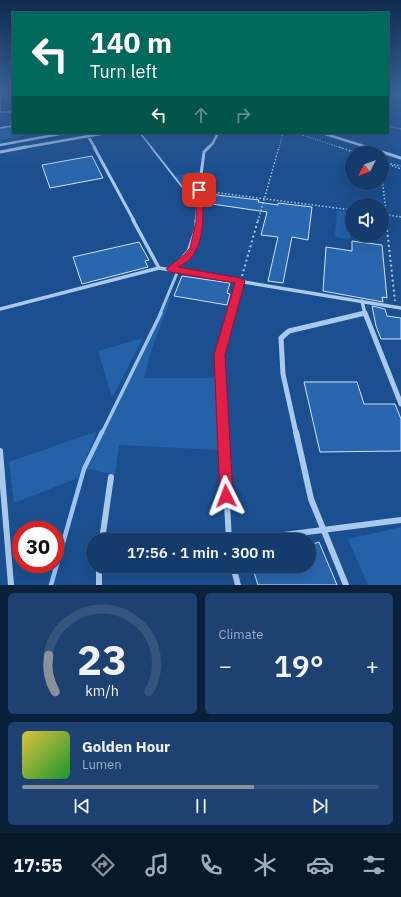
<!DOCTYPE html>
<html lang="en">
<head>
<meta charset="utf-8">
<style>
	:root { --surface:#143b6b; --page:#1d4271; --text:#f1f3f6; --muted:#9dadc1; --line:#33557e; --accent:#8c9099 }
	body { margin:0; font-family:"IBM Plex Sans",sans-serif; background:var(--page); color:var(--text); height:100vh; display:flex; flex-direction:column; font-size:15px; white-space:nowrap }
	* { box-sizing:border-box; margin:0 }
	p { font-size:13px; color:var(--muted) }
	.icon { flex:none; width:22px; height:22px; fill:none; stroke:currentColor; stroke-width:2; stroke-linecap:round; stroke-linejoin:round }
	.map { position:relative; height:585px; overflow:hidden }
	.drawer { display:flex; flex-direction:column; gap:8px; padding:8px; background:#0b203b; flex:1 }
	.drawer>* { flex:none }
	.banner { position:absolute; left:12px; top:12px; width:377px; height:122px; border-radius:0px; box-shadow:0 4px 16px #0002,0 0 0 1px var(--line); background:#00695c; color:#fff; overflow:hidden }
	.needle { width:26px; rotate:228deg }
	.controls { position:absolute; left:345px; top:146px; display:grid; gap:8px }
	.controls a { display:grid; place-items:center; width:44px; height:44px; border-radius:50%; background:var(--surface); box-shadow:0 4px 16px #0002,0 0 0 1px var(--line); font-size:20px }
	.speed { position:absolute; left:12px; top:521px; display:flex; gap:8px; font-size:20px; font-weight:700; text-align:center }
	.speed>* { display:grid; place-content:center; width:52px; height:52px; border-radius:50%; background:var(--surface); box-shadow:0 4px 16px #0002,0 0 0 1px var(--line); line-height:1 }
	.speed .limit { border:6px solid #d22; background:#fff; color:#111 }
	.pin { position:absolute; display:grid; place-items:center; width:34px; height:34px; color:#fff; margin:-17px; border-radius:8px; box-shadow:0 2px 6px #0006 }
	.me { position:absolute; width:44px; margin:-22px; rotate:357deg; stroke-linejoin:round; filter:drop-shadow(0 0 3px #0008) }
	.turn { display:flex; align-items:center; gap:14px; height:84px; padding:0 12px; font-size:18px }
	.turn .icon { width:52px; height:52px; stroke-width:2.5 }
	.turn b { display:block; font-size:28px; line-height:34px }
	.lanes { display:flex; align-items:center; height:38px; padding:0 12px; background:#0003; justify-content:center; gap:20px; direction:ltr }
	.lanes .off { opacity:.35 }
	.big { font-size:30px; font-weight:600; line-height:1.1 }
	.drawer .tile { flex:1; display:flex; flex-direction:column; justify-content:center; gap:6px; min-width:0; padding:0 14px; border-radius:6px; background:var(--page) }
	.drawer .dial { align-items:center; gap:0 }
	.dial svg { height:104px; overflow:visible; fill:none; stroke:var(--line); stroke-width:7; stroke-linecap:round; text-anchor:middle }
	.dial text { fill:var(--text); stroke:none }
	.song { display:flex; align-items:center; gap:12px }
	.cover { width:48px; height:48px; border-radius:6px; background:linear-gradient(135deg,hsl(50 70% 55%),hsl(130 70% 35%)) }
	.played { height:4px; border-radius:2px; background:linear-gradient(90deg,var(--accent) 65%,var(--line) 65%) }
	.keys { display:flex; justify-content:space-around; direction:ltr }
	.heat { display:flex; justify-content:space-between; align-items:center; font-size:22px; direction:ltr }
	.drawer .tiles { flex:1; display:grid; gap:8px; grid-template-columns:1fr 1fr }
	.tile:last-child { grid-column:span 2 }
	.trip { position:absolute; left:86px; top:533px; width:230px; height:40px; border-radius:20px; background:var(--surface); box-shadow:0 4px 16px #0002,0 0 0 1px var(--line); font-weight:600; line-height:40px; text-align:center }
	.tab-bar { display:flex; height:64px; justify-content:space-around; align-items:center; background:#08182b; color:var(--muted) }
	.tab-bar .icon { width:28px; height:28px }
	.tab-bar .current { color:var(--accent) }
	.tab-bar b { font-size:18px; color:var(--text) }
	.map>svg:first-child { display:block }
</style>
</head>
<body>
<div class="map">
<svg width="401" height="585" viewBox="0 0 401 585">
	<rect width="100%" height="100%" fill="#1b4f8f"/>
	<path fill="#2461a8" d="M 13,125 L 13,133 L 37,133 L 0,140 L 0,127 Z
		M 199,171 L 197,189 L 198,205 L 174,176 Z
		M 337,210 L 351,212 L 350,239 L 335,237 Z
		M 169,298 L 171,298 L 151,351 L 144,378 L 216,378 L 219,450 L 119,445 L 115,475 L 87,469 Z
		M 143,338 L 112,398 L 98,351 Z
		M 97,431 L 78,478 L 14,503 L 9,462 Z
		M 401,527 L 401,585 L 368,585 L 348,539 Z"/>
	<path fill="#123a6d" stroke="#9cc4f0" d="M 0,91 L 13,91 L 13,112 L 0,112 Z"/>
	<g fill="none" stroke-linecap="round" stroke-linejoin="round">
		<path stroke="#9cc4f0" stroke-width="1.5" d="M 140,133 L 152,148"/>
		<path stroke="#9cc4f0" stroke-width="2" d="M 151,147 L 197,206 L 196,221"/>
		<path stroke="#9cc4f0" stroke-width="3" d="M 160,314 L 177,273 L 180,260 L 188,251 L 196,228 L 196,220"/>
		<path stroke="#9cc4f0" stroke-width="3.5" d="M 102,433 L 161,313"/>
		<path stroke="#9cc4f0" stroke-width="4.5" d="M 51,585 L 84,469 L 102,432"/>
	</g>
	<path fill="#2a66ad" stroke="#cfe3fa" d="M 92,156 L 103,178 L 50,188 L 42,165 Z
		M 209,194 L 259,200 L 258,202 L 278,205 L 278,203 L 312,207 L 308,240 L 292,237 L 283,283 L 268,281 L 278,237 L 261,235 L 267,212 L 205,203 Z
		M 352,241 L 382,245 L 387,298 L 382,297 L 383,302 L 323,291 L 326,247 L 352,251 Z
		M 139,242 L 149,260 L 145,261 L 148,267 L 82,284 L 73,257 Z
		M 182,276 L 230,283 L 227,293 L 230,294 L 227,305 L 174,296 Z
		M 372,306 L 385,309 L 387,316 L 401,318 L 401,339 L 381,339 L 376,326 Z
		M 304,382 L 357,382 L 364,404 L 395,404 L 401,419 L 401,451 L 320,452 Z
		M 319,542 L 337,585 L 258,585 L 252,566 L 309,566 L 309,545 Z"/>
	<g fill="none" stroke-linecap="round" stroke-linejoin="round">
		<path stroke="#a9c9ee" stroke-width="1" stroke-dasharray="1 1.5" stroke-linecap="butt" d="M 388,93 L 401,96
			M 388,126 L 401,129
			M 296,133 L 342,148
			M 279,148 L 283,133"/>
		<path stroke="#a9c9ee" stroke-width="1.5" stroke-dasharray="1.5 2" stroke-linecap="butt" d="M 339,147 L 356,153
			M 382,162 L 401,169
			M 387,163 L 401,166
			M 382,177 L 387,221
			M 204,191 L 352,210
			M 382,214 L 401,217
			M 258,221 L 279,147"/>
		<path stroke="#a9c9ee" stroke-width="2" stroke-dasharray="2 3" stroke-linecap="butt" d="M 386,220 L 395,301
			M 242,276 L 258,220"/>
		<path stroke="#a9c9ee" stroke-width="1.5" d="M 0,128 L 13,126"/>
		<path stroke="#a9c9ee" stroke-width="2.5" d="M 322,133 L 370,148
			M 88,136 L 95,148
			M 0,145 L 65,133
			M 21,148 L 106,133
			M 208,148 L 213,143 L 218,133"/>
		<path stroke="#a9c9ee" stroke-width="3" d="M 94,147 L 134,221
			M 367,147 L 401,158
			M 0,152 L 26,147
			M 200,221 L 199,190 L 204,152 L 209,147"/>
		<path stroke="#a9c9ee" stroke-width="3.5" d="M 133,220 L 159,268
			M 171,269 L 187,257 L 194,248 L 200,220
			M 362,301 L 365,314
			M 0,309 L 159,268 L 401,308
			M 231,314 L 240,281
			M 362,314 L 365,313"/>
		<path stroke="#a9c9ee" stroke-width="5" d="M 365,313 L 401,404
			M 223,433 L 219,355 L 231,313
			M 296,433 L 283,374 L 281,338 L 289,331 L 365,313"/>
		<path stroke="#a9c9ee" stroke-width="6" d="M 223,432 L 229,540
			M 296,432 L 311,499 L 346,585
			M 0,451 L 11,585
			M 102,540 L 111,477
			M 245,540 L 401,520
			M 99,566 L 99,585
			M 233,566 L 238,585"/>
	</g>
	<linearGradient id="sky" x2="0" y2="1"><stop stop-color="#0f2b4f"/><stop offset="0.53" stop-color="#39639b"/><stop offset="1" stop-color="#39639b" stop-opacity="0"/></linearGradient>
	<rect width="401" height="173" fill="url(#sky)"/>
	<path fill="#e11d48" stroke="#92132f" d="M 197,188 L 202,190 C 203,212 206,239 191,258 C 188,262 183,264 178,267 L 240,278 L 245,281 L 225,355 L 233,496 L 231,500 L 226,502 L 222,500 L 220,496 L 214,355 L 235,283 L 170,272 L 166,269 L 184,255 L 190,248 L 196,222 Z"/>
</svg>
<div class="controls">
<a><svg class="needle" viewBox="-14 -14 28 28"><path d="M0-13l5 13h-10z" fill="#e53935"/><path d="M0 13l5-13h-10z" fill="#9dadc1"/></svg></a>
<a><svg class="icon" aria-label="sound" viewBox="0 0 24 24"><path d="M4 9h4l5-4v14l-5-4H4zM17 9q2 3 0 6"/></svg></a>
</div>
<div class="speed"><div class="limit">30</div></div>
<div class="pin" style="left:199px;top:190px;background:#d93025"><svg class="icon" aria-label="arrive" viewBox="0 0 24 24"><path d="M6 21V4h12l-3 4 3 4H6"/></svg></div>
<svg class="me" style="left:226px;top:496px" viewBox="-20 -20 40 40"><path d="M0-17L14 15 0 8-14 15z" fill="#e11d48" stroke="#fff" stroke-width="4"/></svg>
<div class="trip">17:56 · 1 min · 300 m</div>
<div class="banner">
<div class="turn"><svg class="icon" aria-label="left" viewBox="0 0 24 24"><path d="M17 20v-9H6M10 6l-5 5 5 5"/></svg><div><b>140 m</b>Turn left</div></div>
<div class="lanes"><svg class="icon" aria-label="left" viewBox="0 0 24 24"><path d="M17 20v-9H6M10 6l-5 5 5 5"/></svg><svg class="icon off" aria-label="ahead" viewBox="0 0 24 24"><path d="M12 20V5M6 11l6-6 6 6"/></svg><svg class="icon off" aria-label="right" viewBox="0 0 24 24"><path d="M7 20v-9h11M14 6l5 5-5 5"/></svg></div>
</div>
</div>
<section class="drawer">
<div class="tiles">
<div class="tile dial"><svg viewBox="0 0 100 80">
<path d="M14 69A42 42 0 1 1 86 69"/>
<path d="M14 69A42 42 0 0 1 9 41" stroke="#8c9099"/>
<text x="50" y="56" font-size="32" font-weight="700">23</text>
<text x="50" y="72" font-size="11">km/h</text>
</svg></div>
<div class="tile"><p>Climate</p>
<div class="heat"><a>−</a><b class="big">19°</b><a>+</a></div>
</div>
<div class="tile">
<div class="song"><i class="cover"></i><div><b>Golden Hour</b><p>Lumen</p></div></div>
<div class="played"></div>
<div class="keys"><svg class="icon" aria-label="previous" viewBox="0 0 24 24"><path d="M18 5L8 12l10 7zM5 5v14"/></svg><svg class="icon" aria-label="pause" viewBox="0 0 24 24"><path d="M8 5v14M16 5v14"/></svg><svg class="icon" aria-label="next" viewBox="0 0 24 24"><path d="M6 5l10 7-10 7zM19 5v14"/></svg></div>
</div>
</div>
</section>
<nav class="tab-bar">
<b>17:55</b>
<svg class="icon current" aria-label="directions" viewBox="0 0 24 24"><path d="M12 3l9 9-9 9-9-9zM9 14v-3h6M13 9l2 2-2 2"/></svg>
<svg class="icon" aria-label="music" viewBox="0 0 24 24"><path d="M9 18V5l10-2v13"/><circle cx="6" cy="18" r="3"/><circle cx="16" cy="16" r="3"/></svg>
<svg class="icon" aria-label="phone" viewBox="0 0 24 24"><path d="M5 4h4l2 5-3 2q2 4 5 5l2-3 5 2v4C11 20 4 13 5 4z"/></svg>
<svg class="icon" aria-label="climate" viewBox="0 0 24 24"><path d="M12 3v18M4 7l16 10M4 17L20 7"/></svg>
<svg class="icon" aria-label="car" viewBox="0 0 24 24"><path d="M5 17H2v-5l4-1 3-4h7l3 4 3 1v5h-3M9 17h6M6 11h13"/><circle cx="7" cy="17" r="2"/><circle cx="17" cy="17" r="2"/></svg>
<svg class="icon" aria-label="filters" viewBox="0 0 24 24"><path d="M4 7h16M4 17h16"/><circle cx="9" cy="7" r="2"/><circle cx="15" cy="17" r="2"/></svg>
</nav>
</body>
</html>
